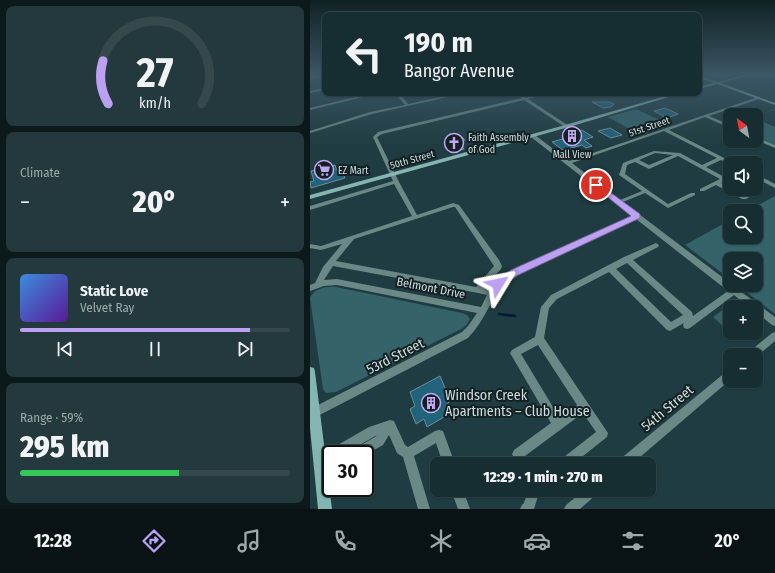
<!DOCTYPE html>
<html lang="en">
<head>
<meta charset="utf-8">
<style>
	:root { --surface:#162d31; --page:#23393d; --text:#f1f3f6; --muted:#9ea8ab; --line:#35494d; --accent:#bca0f2 }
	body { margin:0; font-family:"Fira Sans Condensed",sans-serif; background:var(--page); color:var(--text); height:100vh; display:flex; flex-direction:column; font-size:15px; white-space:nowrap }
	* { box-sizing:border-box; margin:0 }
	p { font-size:13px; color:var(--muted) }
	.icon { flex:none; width:22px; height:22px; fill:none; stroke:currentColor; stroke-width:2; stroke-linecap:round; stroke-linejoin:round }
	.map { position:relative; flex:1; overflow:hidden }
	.side { display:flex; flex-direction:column; gap:6px; padding:6px; background:#0c191b; width:310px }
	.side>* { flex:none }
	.top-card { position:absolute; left:12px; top:12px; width:380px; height:84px; border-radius:8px; box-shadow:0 1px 3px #0004,0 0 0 1px var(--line); background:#162d31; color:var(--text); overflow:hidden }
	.needle { width:26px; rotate:328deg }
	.controls { position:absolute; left:413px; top:108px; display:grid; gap:8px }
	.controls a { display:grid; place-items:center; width:40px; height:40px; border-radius:8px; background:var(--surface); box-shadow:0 1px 3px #0004,0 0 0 1px var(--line); font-size:20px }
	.speed { position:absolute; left:12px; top:445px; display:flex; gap:8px; font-size:20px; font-weight:700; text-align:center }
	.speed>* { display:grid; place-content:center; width:52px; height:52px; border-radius:50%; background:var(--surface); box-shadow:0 1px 3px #0004,0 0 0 1px var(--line); line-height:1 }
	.speed .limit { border:2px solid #111; border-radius:6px; background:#fff; color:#111 }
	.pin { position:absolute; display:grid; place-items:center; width:34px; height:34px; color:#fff; margin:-17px; border:2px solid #fff; border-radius:50%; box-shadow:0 1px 4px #0007 }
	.me { position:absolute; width:44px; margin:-22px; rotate:55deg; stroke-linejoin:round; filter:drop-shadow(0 0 3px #0008) }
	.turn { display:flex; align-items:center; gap:14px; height:84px; padding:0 16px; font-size:18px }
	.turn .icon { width:52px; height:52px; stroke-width:2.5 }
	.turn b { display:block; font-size:28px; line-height:34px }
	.big { font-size:30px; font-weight:800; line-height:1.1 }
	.side .card { flex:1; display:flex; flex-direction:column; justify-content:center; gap:6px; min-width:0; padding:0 14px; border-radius:8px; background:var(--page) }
	.side .dial { align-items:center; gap:0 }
	.dial svg { height:104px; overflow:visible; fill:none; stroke:var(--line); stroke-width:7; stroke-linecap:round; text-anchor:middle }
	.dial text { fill:var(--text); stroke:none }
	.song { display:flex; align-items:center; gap:12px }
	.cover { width:48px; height:48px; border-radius:6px; background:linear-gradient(135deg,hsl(210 70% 55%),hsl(270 70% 35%)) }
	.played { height:4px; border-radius:2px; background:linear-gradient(90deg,var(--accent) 85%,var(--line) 85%) }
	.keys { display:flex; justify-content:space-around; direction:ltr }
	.heat { display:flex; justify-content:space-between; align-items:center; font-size:22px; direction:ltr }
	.charge { height:6px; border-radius:3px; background:linear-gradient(90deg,#34c759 59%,var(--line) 0) }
	.trip { position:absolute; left:120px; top:457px; width:226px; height:40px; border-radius:8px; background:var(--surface); box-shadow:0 1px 3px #0004,0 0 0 1px var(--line); font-weight:800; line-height:40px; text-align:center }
	.tab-bar { display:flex; height:64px; justify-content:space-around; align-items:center; background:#091214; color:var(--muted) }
	.tab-bar .icon { width:28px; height:28px }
	.tab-bar .current { color:var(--accent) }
	.tab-bar b { font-size:18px; color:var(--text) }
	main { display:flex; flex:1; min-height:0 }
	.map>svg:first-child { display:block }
</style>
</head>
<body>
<main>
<section class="side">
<div class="card dial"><svg viewBox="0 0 100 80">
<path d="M14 69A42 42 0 1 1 86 69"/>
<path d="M14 69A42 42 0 0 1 10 36" stroke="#bca0f2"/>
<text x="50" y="56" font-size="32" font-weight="700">27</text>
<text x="50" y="72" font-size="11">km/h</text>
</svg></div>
<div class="card"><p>Climate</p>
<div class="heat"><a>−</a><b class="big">20°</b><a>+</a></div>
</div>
<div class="card">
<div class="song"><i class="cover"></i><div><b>Static Love</b><p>Velvet Ray</p></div></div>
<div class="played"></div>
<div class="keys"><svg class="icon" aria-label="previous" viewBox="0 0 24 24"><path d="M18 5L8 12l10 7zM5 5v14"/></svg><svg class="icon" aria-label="pause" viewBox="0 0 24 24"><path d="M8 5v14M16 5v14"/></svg><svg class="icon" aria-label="next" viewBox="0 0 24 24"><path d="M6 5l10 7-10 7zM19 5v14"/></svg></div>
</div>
<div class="card"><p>Range · 59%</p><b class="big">295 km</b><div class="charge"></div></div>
</section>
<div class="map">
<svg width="465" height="509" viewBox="0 0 465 509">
	<rect width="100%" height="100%" fill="#1e3c41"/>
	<path fill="#34636a" d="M 326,109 L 360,125 L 330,135 L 298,117 Z
		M 446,119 L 465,127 L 465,145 L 446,136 Z
		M 465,196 L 465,314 L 427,285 L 446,285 L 446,259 L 420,259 L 420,279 L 375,245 L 420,220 L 420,237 L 446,237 L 446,211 L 437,211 Z
		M 26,287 L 152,313 L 157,315 L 160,319 L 157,324 L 153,328 L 26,392 L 16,393 L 13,389 L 0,298 C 4,288 17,286 26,287 Z
		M 422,303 L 428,307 L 420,307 L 420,324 L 415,328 L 403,317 Z"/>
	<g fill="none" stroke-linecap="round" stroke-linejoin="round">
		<path stroke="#001d35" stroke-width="2.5" d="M 189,314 L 205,316"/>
	</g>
	<path fill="#21637b" stroke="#718d99" d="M 282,102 L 299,102 L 304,104 L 301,107 L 293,108 Z
		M 355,108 L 368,114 L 357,118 L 344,111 Z
		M 300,128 L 312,135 L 301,138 L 288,131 Z
		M 272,130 L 283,137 L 274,140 L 282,146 L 276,148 L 272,145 L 258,149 L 263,153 L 257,155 L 252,151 L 254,151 L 242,142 L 259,137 L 255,134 Z
		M 150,135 L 155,140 L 148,142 L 154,149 L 146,151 L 137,139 Z
		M 25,165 L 28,174 L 33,173 L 35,178 L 1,188 L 0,182 L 4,181 L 1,171 Z
		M 130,376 L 140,400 L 136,407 L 139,414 L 117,427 L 114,419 L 106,424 L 100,409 L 105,406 L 100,392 Z"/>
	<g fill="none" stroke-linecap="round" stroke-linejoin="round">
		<path fill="#6a8885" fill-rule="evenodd" d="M 11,75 L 15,75 L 15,76 L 0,79 L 0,77 Z
			M 15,88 L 15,90 L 0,93 L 0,91 Z
			M 62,93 L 69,93 L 0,110 L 0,108 Z
			M 85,93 L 89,93 L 98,104 L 149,93 L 156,93 L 62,114 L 0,133 L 0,131 L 60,112 L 95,105 Z
			M 204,93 L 208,93 L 216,98 L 235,93 L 242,93 L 218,99 L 259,126 L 255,127 L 214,100 L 72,134 L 67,137 L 89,182 L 107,215 L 143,203 L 149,205 L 189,260 L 192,266 L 191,269 L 174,288 L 181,290 L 192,276 L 322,216 L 221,137 L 221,135 L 225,135 L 259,161 L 448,97 L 450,98 L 449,99 L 399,116 L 420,125 L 420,128 L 395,117 L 359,130 L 422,162 L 423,163 L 420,163 L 420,165 L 411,160 L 396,167 L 416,178 L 416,180 L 411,183 L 420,188 L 420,189 L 434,196 L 437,194 L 428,189 L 435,189 L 443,193 L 443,195 L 436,199 L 432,199 L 406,185 L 394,191 L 390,191 L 390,189 L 410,179 L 368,156 L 339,169 L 325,162 L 317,165 L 315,174 L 358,204 L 381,193 L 385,193 L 385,195 L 358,208 L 335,193 L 313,202 L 420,283 L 420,285 L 422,285 L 465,317 L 465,326 L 462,325 L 446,312 L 446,307 L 439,307 L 424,295 L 380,328 L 377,329 L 374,328 L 373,325 L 374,323 L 360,331 L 357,330 L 299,272 L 247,299 L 239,308 L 234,338 L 298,433 L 297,437 L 263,464 L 248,464 L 250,460 L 286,432 L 273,413 L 215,456 L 219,464 L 207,464 L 202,454 L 204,450 L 241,423 L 200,353 L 202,350 L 225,337 L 231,307 L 241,295 L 314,257 L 346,243 L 349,245 L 348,247 L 323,260 L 382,312 L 383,316 L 418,291 L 326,219 L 198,280 C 181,297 175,321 158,338 L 0,420 L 0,409 L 152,332 L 158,326 L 167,313 L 27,285 L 14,286 L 0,291 L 0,285 L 5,283 L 13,267 L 32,244 L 11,250 L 0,248 L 0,244 L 11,246 L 102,216 L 84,184 L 0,210 L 0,206 L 83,181 L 63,137 L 68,132 L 212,98 ZM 354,131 L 407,158 L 392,165 L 370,153 L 344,151 L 313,163 L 309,175 L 332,191 L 310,200 L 262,163 ZM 345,153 L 363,155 L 339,165 L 329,160 ZM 143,207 L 145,207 L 184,266 L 166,287 L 26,261 L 44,239 ZM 317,263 L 373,315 L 361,322 L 306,269 ZM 23,266 L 168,293 L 177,295 L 171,307 L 27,279 L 14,280 ZM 228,345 L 267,405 L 249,417 L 211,354 Z
			M 446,137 L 465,145 L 465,148 L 446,140 Z
			M 446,174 L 465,184 L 465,188 L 446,178 Z
			M 465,332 L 465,341 L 446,357 L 446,355 L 437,355 L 439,352 L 462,333 Z
			M 420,369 L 420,380 L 322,464 L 307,464 L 309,460 L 417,371 Z
			M 80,420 L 84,421 L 95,445 L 98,447 L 125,431 L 129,430 L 133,431 L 145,464 L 133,464 L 126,443 L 104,456 L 120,509 L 108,509 L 93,457 L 87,453 L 79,435 L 73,445 L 55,455 L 55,454 L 40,454 L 42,450 L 65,437 L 67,435 L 34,454 L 21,454 L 21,459 L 19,458 L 17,454 L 19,450 L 59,427 Z
			M 21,463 L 21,475 L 12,480 L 8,478 L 6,474 L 8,470 Z
			M 141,490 L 153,490 L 160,509 L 148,509 Z
			M 218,490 L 230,490 L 224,509 L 210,509 L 212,505 L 214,503 Z
			M 274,490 L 289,490 L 287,494 L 270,509 L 254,509 L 256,505 Z"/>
		<path fill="#85b5b1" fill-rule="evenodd" d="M 434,75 L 440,75 L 411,83 L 465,103 L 465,105 L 407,84 L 389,89 L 389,87 L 403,83 L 389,78 L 389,76 L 408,82 Z
			M 366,93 L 372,93 L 259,127 L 0,199 L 0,195 L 255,125 Z
			M 0,367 L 4,368 L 5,372 L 22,509 L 8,509 L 0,428 Z"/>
	</g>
	<linearGradient id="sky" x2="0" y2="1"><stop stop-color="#102124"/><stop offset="0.51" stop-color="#3b5665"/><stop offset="1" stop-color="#3b5665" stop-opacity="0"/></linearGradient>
	<rect width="465" height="146" fill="url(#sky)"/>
	<path fill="#bca0f2" stroke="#7a689d" d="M 286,182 L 330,214 L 330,218 L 208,275 L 191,287 L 184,287 L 183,284 L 184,281 L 201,270 L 321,216 L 284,186 L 283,185 Z"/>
	<defs>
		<symbol id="building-ring" viewBox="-11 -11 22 22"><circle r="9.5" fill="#142123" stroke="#c3a7f2" stroke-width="1.5"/><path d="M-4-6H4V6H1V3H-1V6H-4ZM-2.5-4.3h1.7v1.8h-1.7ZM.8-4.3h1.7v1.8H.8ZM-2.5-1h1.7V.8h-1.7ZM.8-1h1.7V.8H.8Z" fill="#c3a7f2"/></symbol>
		<symbol id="church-ring" viewBox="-11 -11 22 22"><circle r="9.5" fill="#142123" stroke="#c3a7f2" stroke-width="1.5"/><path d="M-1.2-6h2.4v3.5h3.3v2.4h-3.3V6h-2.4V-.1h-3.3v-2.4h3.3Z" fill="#c3a7f2"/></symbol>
		<symbol id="supermarket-ring" viewBox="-11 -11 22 22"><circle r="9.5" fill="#142123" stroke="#c3a7f2" stroke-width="1.5"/><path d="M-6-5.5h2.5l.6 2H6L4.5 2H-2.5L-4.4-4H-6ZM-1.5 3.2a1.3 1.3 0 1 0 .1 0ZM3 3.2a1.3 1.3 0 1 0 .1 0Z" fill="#c3a7f2"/></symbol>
	</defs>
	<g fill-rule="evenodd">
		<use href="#building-ring" x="251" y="125" width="22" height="22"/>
		<use href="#church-ring" x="133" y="132" width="22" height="22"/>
		<use href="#supermarket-ring" x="3" y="159" width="22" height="22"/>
		<use href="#building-ring" x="110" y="392" width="22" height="22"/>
	</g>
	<g text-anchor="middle" stroke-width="4" stroke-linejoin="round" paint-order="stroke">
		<g font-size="10" fill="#cddee0" stroke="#142123">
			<text transform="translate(339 126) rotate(-19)" y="4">51st Street</text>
			<text transform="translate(102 159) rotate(-16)" y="4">50th Street</text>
		</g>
		<g font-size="10" fill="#cddee0" stroke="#142123" text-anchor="start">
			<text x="158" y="141">Faith Assembly<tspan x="158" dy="12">of God</tspan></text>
			<text x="262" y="158" text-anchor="middle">Mall View</text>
			<text x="28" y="174">EZ Mart</text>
		</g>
		<g font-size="12" fill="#cddee0" stroke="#142123">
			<text transform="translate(121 288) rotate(11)" y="4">Belmont Drive</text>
		</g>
		<g font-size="14" fill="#cddee0" stroke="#142123">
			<text transform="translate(85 356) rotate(-27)" y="5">53rd Street</text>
			<text transform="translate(357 408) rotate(-40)" y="5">54th Street</text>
		</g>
		<g font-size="14" fill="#cddee0" stroke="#142123" text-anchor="start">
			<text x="135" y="400">Windsor Creek<tspan x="135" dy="16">Apartments – Club House</tspan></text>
		</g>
	</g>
</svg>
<div class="controls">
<a><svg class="needle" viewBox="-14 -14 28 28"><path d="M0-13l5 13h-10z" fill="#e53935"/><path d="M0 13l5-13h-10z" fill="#9ea8ab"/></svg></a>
<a><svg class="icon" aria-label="sound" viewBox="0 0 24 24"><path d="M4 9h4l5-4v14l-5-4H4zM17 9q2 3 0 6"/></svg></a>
<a><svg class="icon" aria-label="search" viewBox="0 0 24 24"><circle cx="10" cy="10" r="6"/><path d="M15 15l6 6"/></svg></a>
<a><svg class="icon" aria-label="layers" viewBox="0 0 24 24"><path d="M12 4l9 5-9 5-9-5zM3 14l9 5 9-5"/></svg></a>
<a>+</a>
<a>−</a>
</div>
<div class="speed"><div class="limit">30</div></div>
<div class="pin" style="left:286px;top:185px;background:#d93025"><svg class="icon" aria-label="arrive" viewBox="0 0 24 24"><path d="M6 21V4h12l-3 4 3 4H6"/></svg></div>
<svg class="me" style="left:188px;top:284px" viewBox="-20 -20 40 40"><path d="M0-17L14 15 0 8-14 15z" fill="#bca0f2" stroke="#fff" stroke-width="4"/></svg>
<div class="trip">12:29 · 1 min · 270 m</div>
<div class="top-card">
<div class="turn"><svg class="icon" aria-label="left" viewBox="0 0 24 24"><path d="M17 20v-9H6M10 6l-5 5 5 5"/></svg><div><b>190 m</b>Bangor Avenue</div></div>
</div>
</div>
</main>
<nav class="tab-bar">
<b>12:28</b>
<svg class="icon current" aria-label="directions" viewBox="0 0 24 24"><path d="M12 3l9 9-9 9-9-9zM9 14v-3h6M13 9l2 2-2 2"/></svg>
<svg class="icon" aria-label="music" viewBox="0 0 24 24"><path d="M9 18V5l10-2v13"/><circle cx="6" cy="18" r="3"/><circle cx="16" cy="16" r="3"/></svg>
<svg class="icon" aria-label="phone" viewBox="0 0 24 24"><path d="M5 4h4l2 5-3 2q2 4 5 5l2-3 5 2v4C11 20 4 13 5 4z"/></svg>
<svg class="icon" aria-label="climate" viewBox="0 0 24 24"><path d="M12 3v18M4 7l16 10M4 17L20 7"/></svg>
<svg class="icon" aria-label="car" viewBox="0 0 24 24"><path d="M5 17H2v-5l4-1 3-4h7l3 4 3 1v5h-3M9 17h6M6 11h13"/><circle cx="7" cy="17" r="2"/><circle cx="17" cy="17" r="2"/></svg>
<svg class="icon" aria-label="filters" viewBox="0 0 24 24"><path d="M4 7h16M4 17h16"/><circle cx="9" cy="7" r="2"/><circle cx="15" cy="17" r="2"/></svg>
<b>20°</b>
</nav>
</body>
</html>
